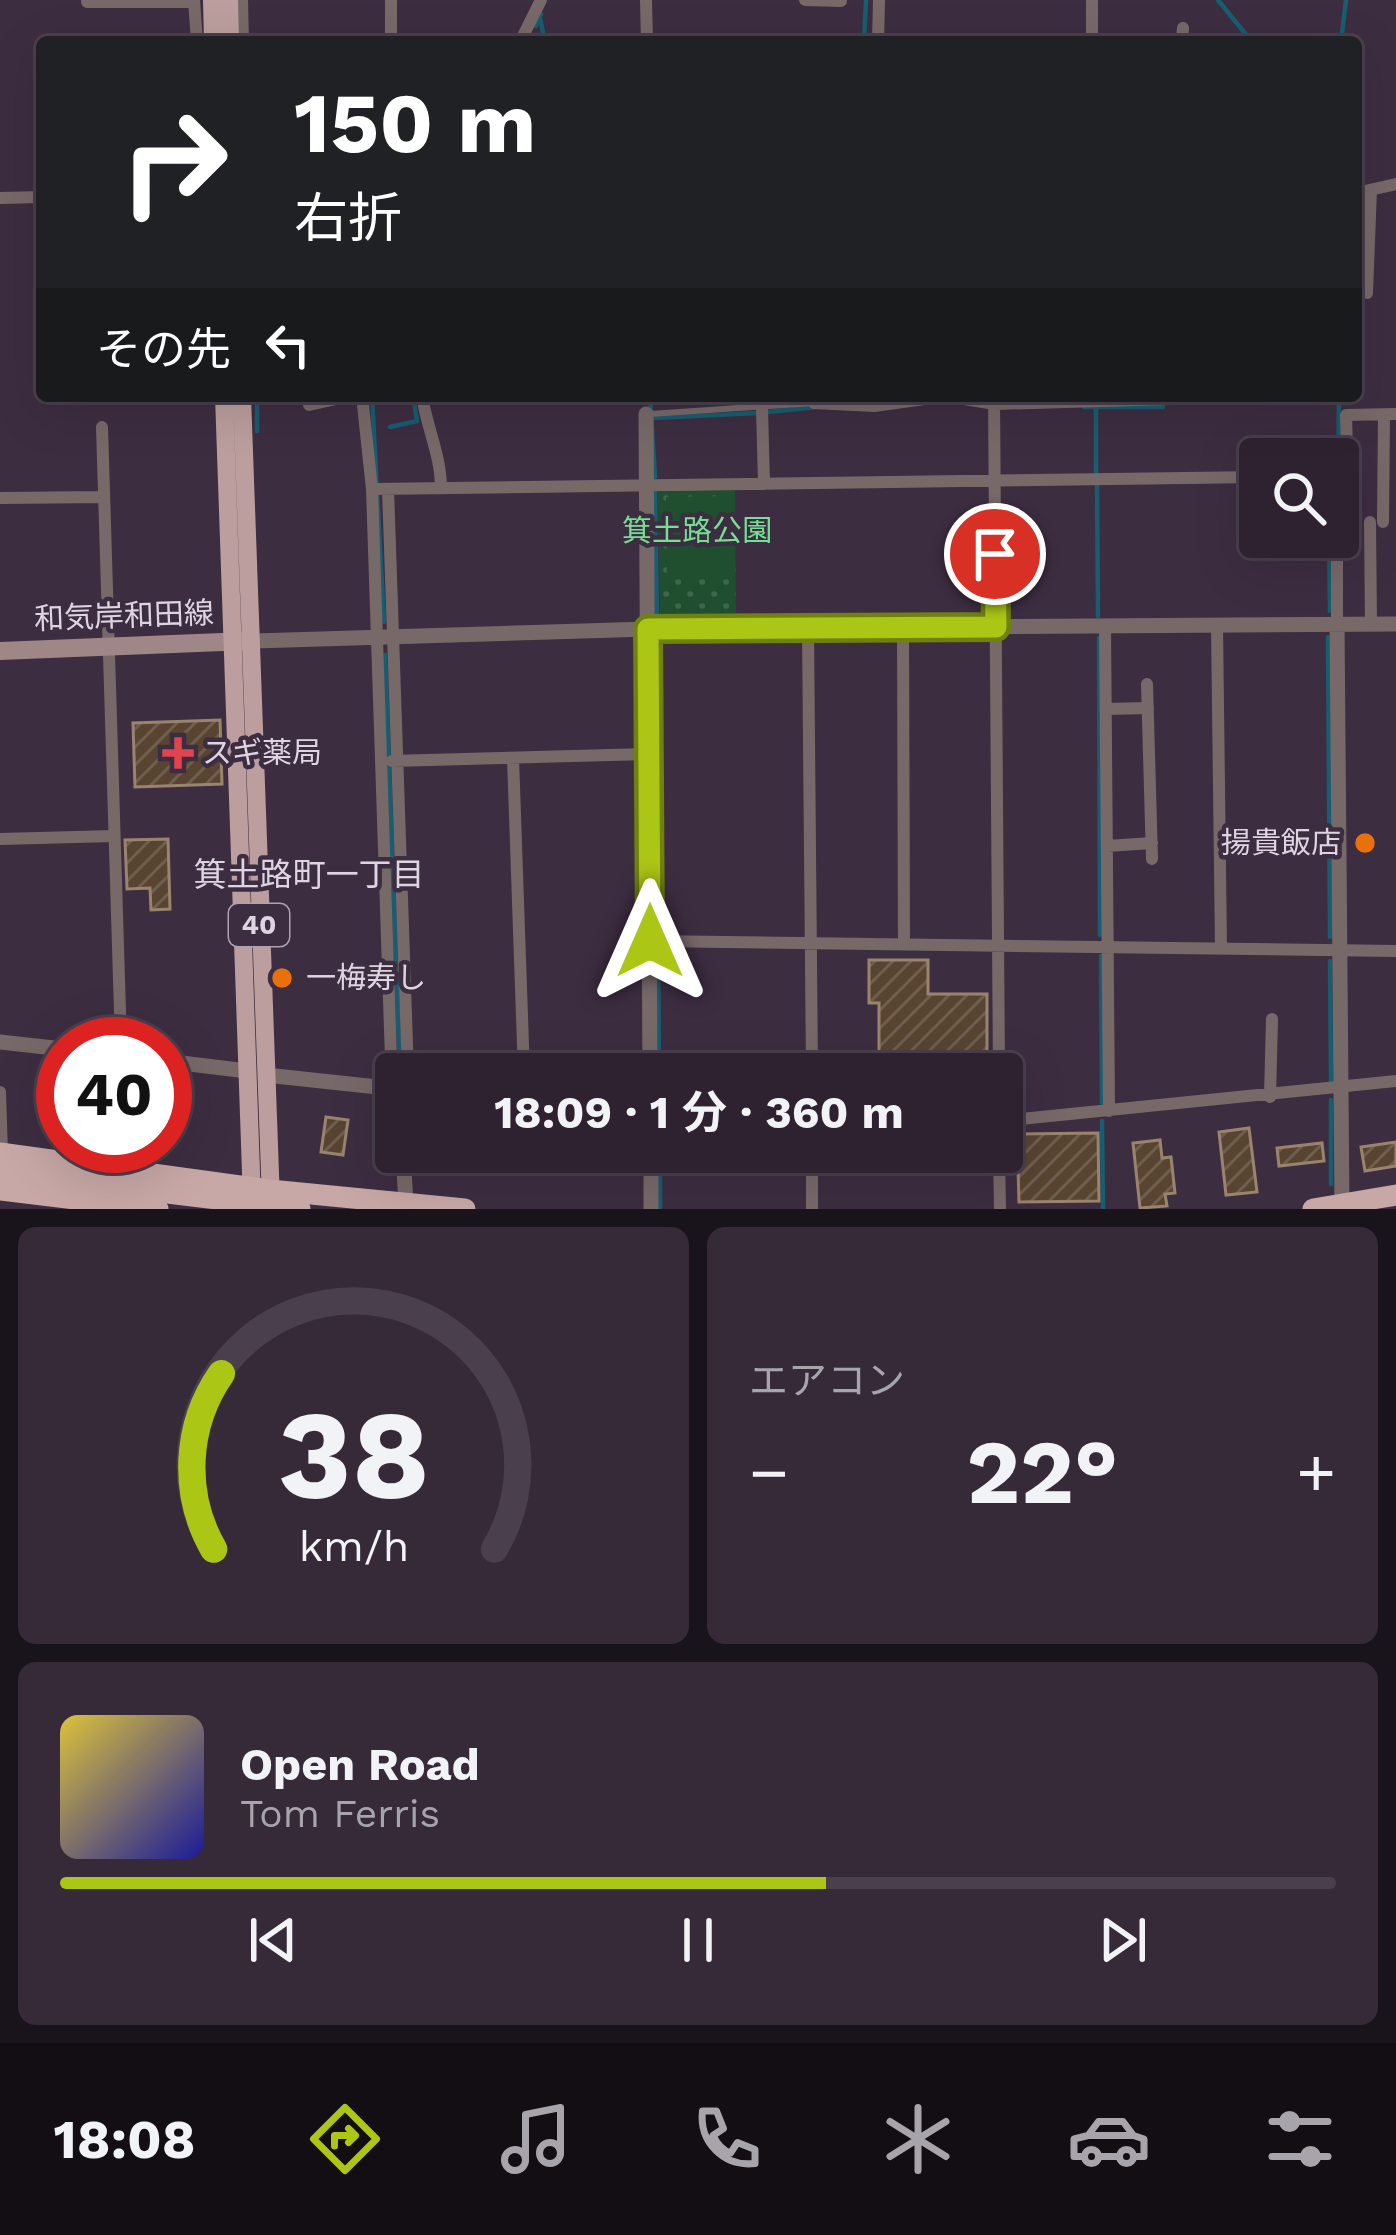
<!DOCTYPE html>
<html lang="ja">
<head>
<meta charset="utf-8">
<style>
	:root { --surface:#2e2231; --page:#362a39; --text:#f1f3f6; --muted:#a7a4ab; --line:#493f4d; --accent:#abc615 }
	body { margin:0; font-family:"Work Sans","Noto Sans JP",sans-serif; background:var(--page); color:var(--text); height:100vh; display:flex; flex-direction:column; font-size:45px; white-space:nowrap }
	* { box-sizing:border-box; margin:0 }
	p { font-size:39px; color:var(--muted) }
	.icon { flex:none; width:66px; height:66px; fill:none; stroke:currentColor; stroke-width:2; stroke-linecap:round; stroke-linejoin:round }
	.map { position:relative; height:1209px; overflow:hidden }
	.sheet { display:flex; flex-direction:column; gap:18px; padding:18px; background:#19131b; flex:1 }
	.sheet>* { flex:none }
	.banner { position:absolute; left:36px; top:36px; width:1326px; height:366px; border-radius:12px; box-shadow:0 12px 48px #0002,0 0 0 3px var(--line); background:#202124; color:#fff; overflow:hidden }
	.controls { position:absolute; left:1239px; top:438px; display:grid; gap:24px }
	.controls a { display:grid; place-items:center; width:120px; height:120px; border-radius:12px; background:var(--surface); box-shadow:0 12px 48px #0002,0 0 0 3px var(--line); font-size:60px }
	.speed { position:absolute; left:36px; top:1017px; display:flex; gap:24px; font-size:60px; font-weight:700; text-align:center }
	.speed>* { display:grid; place-content:center; width:156px; height:156px; border-radius:50%; background:var(--surface); box-shadow:0 12px 48px #0002,0 0 0 3px var(--line); line-height:1 }
	.speed .limit { border:18px solid #d22; background:#fff; color:#111 }
	.pin { position:absolute; display:grid; place-items:center; width:102px; height:102px; color:#fff; margin:-51px; border:6px solid #fff; border-radius:50%; box-shadow:0 3px 12px #0007 }
	.me { position:absolute; width:132px; margin:-66px; rotate:0deg; stroke-linejoin:round; filter:drop-shadow(0 0 9px #0008) }
	.turn { display:flex; align-items:center; gap:42px; height:252px; padding:0 60px; font-size:54px }
	.turn .icon { width:156px; height:156px; stroke-width:2.5 }
	.turn b { display:block; font-size:84px; line-height:102px }
	.then { display:flex; align-items:center; height:114px; padding:0 60px; background:#0003; gap:24px; font-size:45px }
	.big { font-size:90px; font-weight:700; line-height:1.1 }
	.sheet .widget { flex:1; display:flex; flex-direction:column; justify-content:center; gap:18px; min-width:0; padding:0 42px; border-radius:18px; background:var(--page) }
	.sheet .dial { align-items:center; gap:0 }
	.dial svg { height:312px; overflow:visible; fill:none; stroke:var(--line); stroke-width:7; stroke-linecap:round; text-anchor:middle }
	.dial text { fill:var(--text); stroke:none }
	.song { display:flex; align-items:center; gap:36px }
	.cover { width:144px; height:144px; border-radius:18px; background:linear-gradient(135deg,hsl(50 70% 55%),hsl(240 70% 35%)) }
	.played { height:12px; border-radius:6px; background:linear-gradient(90deg,var(--accent) 60%,var(--line) 60%) }
	.keys { display:flex; justify-content:space-around; direction:ltr }
	.heat { display:flex; justify-content:space-between; align-items:center; font-size:66px; direction:ltr }
	.sheet .tiles { flex:1; display:grid; gap:18px; grid-template-columns:1fr 1fr }
	.widget:last-child { grid-column:span 2 }
	.trip { position:absolute; left:375px; top:1053px; width:648px; height:120px; border-radius:12px; background:var(--surface); box-shadow:0 12px 48px #0002,0 0 0 3px var(--line); font-weight:700; line-height:120px; text-align:center }
	.menu { display:flex; height:192px; justify-content:space-around; align-items:center; background:#120e14; color:var(--muted) }
	.menu .icon { width:84px; height:84px }
	.menu .active { color:var(--accent) }
	.menu b { font-size:54px; color:var(--text) }
	.map>svg:first-child { display:block }
</style>
</head>
<body>
<div class="map">
<svg width="1396" height="1209" viewBox="0 0 1396 1209">
	<defs>
		<pattern id="park-dots" width="8" height="8" patternUnits="userSpaceOnUse" patternTransform="scale(3)"><rect width="8" height="8" fill="#1f4f2e"/><path d="M2 2h.1M6 6h.1" fill="none" stroke="#3f674c" stroke-width="1.8" stroke-linecap="round"/></pattern>
		<pattern id="building-hatch" width="6" height="6" patternUnits="userSpaceOnUse" patternTransform="scale(3)"><rect width="6" height="6" fill="#584431"/><path d="M-1 1l2-2M0 6l6-6M5 7l2-2" fill="none" stroke="#705e4f"/></pattern>
	</defs>
	<rect width="100%" height="100%" fill="#3d2d41"/>
	<path fill="url(#park-dots)" d="M 735,487 L 736,624 L 665,625 L 660,620 L 658,492 Z"/>
	<path fill="#1f4f2e" d="M 729,496 L 729,578 L 667,578 L 666,497 Z"/>
	<g fill="none" stroke-linecap="round" stroke-linejoin="round">
		<path stroke="#185d71" stroke-width="4.5" d="M 1218,0 L 1252,42
			M 540,18 L 545,42
			M 536,26 L 541,14
			M 864,42 L 866,0
			M 1341,42 L 1346,0
			M 257,396 L 257,431
			M 372,396 L 384,622
			M 650,396 L 655,477
			M 1084,407 L 1163,407 L 1163,402
			M 1096,407 L 1096,473
			M 768,412 L 817,407
			M 654,418 L 757,413
			M 390,427 L 417,421 L 413,396
			M 1097,484 L 1098,616
			M 655,492 L 657,616
			M 1338,514 L 1339,396
			M 1329,537 L 1330,611
			M 1328,637 L 1330,937
			M 1099,638 L 1100,935
			M 656,640 L 658,937
			M 385,655 L 400,1074
			M 658,947 L 659,1074
			M 1101,956 L 1102,1103
			M 1330,961 L 1331,1085
			M 1331,1100 L 1331,1184
			M 1102,1121 L 1103,1209
			M 660,1152 L 660,1208"/>
	</g>
	<path fill="url(#building-hatch)" stroke="#99846e" stroke-width="3" d="M 220,720 L 222,784 L 135,787 L 133,723 Z
		M 168,839 L 170,909 L 151,910 L 150,888 L 127,889 L 125,840 Z
		M 869,960 L 928,960 L 928,994 L 987,994 L 987,1074 L 879,1074 L 879,1003 L 869,1003 Z
		M 326,1117 L 348,1120 L 343,1155 L 321,1152 Z
		M 1249,1128 L 1257,1192 L 1226,1195 L 1219,1132 Z
		M 1098,1133 L 1099,1201 L 1019,1202 L 1017,1134 Z
		M 1160,1140 L 1162,1158 L 1171,1157 L 1175,1193 L 1165,1194 L 1167,1206 L 1140,1208 L 1133,1143 Z
		M 1396,1142 L 1396,1166 L 1365,1171 L 1361,1147 Z
		M 1322,1143 L 1324,1161 L 1279,1166 L 1277,1148 Z"/>
	<g fill="none" stroke-linecap="round" stroke-linejoin="round">
		<path stroke="#786969" stroke-width="6" d="M 650,414 L 814,403"/>
		<path stroke="#786969" stroke-width="12" d="M 194,0 L 197,42
			M 242,0 L 243,42
			M 646,0 L 647,42
			M 805,0 L 841,1
			M 87,2 L 194,2
			M 391,42 L 391,0
			M 520,42 L 541,0
			M 878,42 L 879,0
			M 1092,42 L 1092,0
			M 1182,42 L 1183,28
			M 1356,193 L 1396,184
			M 0,198 L 42,197
			M 1367,293 L 1371,190
			M 362,396 L 372,489 L 392,1089
			M 422,396 C 427,428 441,456 441,488
			M 814,396 L 814,403 L 874,406 L 946,396 L 995,404 L 1274,396
			M 994,396 L 999,1074
			M 309,405 L 350,396
			M 762,408 L 764,484
			M 102,427 L 121,1044
			M 372,489 L 1260,477
			M 388,489 L 408,1074
			M 0,498 L 104,497
			M 1370,522 L 1371,624
			M 1383,522 L 1384,415
			M 1338,530 L 1349,523 L 1346,415 L 1396,414
			M 1337,537 L 1337,624
			M 1217,625 L 1221,949
			M 1105,626 L 1109,1111
			M 903,627 L 904,944
			M 808,628 L 812,1074
			M 1147,684 L 1152,859
			M 1106,709 L 1148,708
			M 513,758 L 524,1074
			M 392,761 L 648,754
			M 0,839 L 114,836
			M 1107,846 L 1152,843
			M 649,941 L 1396,951
			M 0,1092 L 2,1154
			M 1270,1097 L 1272,1019
			M 1002,1121 L 1396,1081
			M 999,1152 L 1000,1209
			M 812,1209 L 812,1152"/>
		<path stroke="#786969" stroke-width="15" d="M 646,414 L 650,1074
			M 1337,624 L 1342,1209
			M 250,641 L 648,629 L 1396,624
			M 0,1042 L 63,1049
			M 165,1061 L 247,1071
			M 266,1075 L 396,1089
			M 403,1152 L 406,1204
			M 651,1152 L 651,1209"/>
		<path stroke="#9e8786" stroke-width="18" d="M 0,651 L 247,641"/>
		<path stroke="#bb9e9d" stroke-width="18" d="M 212,0 L 213,42
			M 229,0 L 230,42
			M 224,396 L 252,1201
			M 242,396 L 271,1201"/>
		<path stroke="#c8a8a7" stroke-width="21" d="M 0,1153 L 270,1190 L 465,1209
			M 0,1190 L 158,1209
			M 1313,1209 L 1396,1195"/>
		<path stroke="#c8a8a7" stroke-width="21" d="M 0,1173 L 300,1209"/>
	</g>
	<g fill="none" stroke-linecap="round" stroke-linejoin="round">
		<defs>
			<path id="route" d="M 650,941 L 648,629 L 996,627 L 995,554"/>
		</defs>
		<use href="#route" stroke="#6f810e" stroke-width="30"/>
		<use href="#route" stroke="#abc615" stroke-width="21"/>
	</g>
	<path fill="#e0444e" stroke="#3d2d41" stroke-width="4.5" d="M172 735h12v12h12v12h-12v12h-12v-12h-12v-12h12z"/>
	<g fill="#e8710a" stroke="#3d2d41" stroke-width="4.5">
		<circle cx="1365" cy="843" r="12"/>
		<circle cx="282" cy="978" r="12"/>
	</g>
	<g text-anchor="middle" stroke-width="9" stroke-linejoin="round" paint-order="stroke">
		<rect fill="#3d2d41" stroke="#aea3b2" stroke-width="3" x="229" y="904" width="60" height="42" rx="9"/>
		<g font-size="27" font-weight="bold" fill="#dfd5e2">
			<text x="259" y="934">40</text>
		</g>
		<g font-size="30" fill="#72e193" stroke="#3d2d41">
			<text x="697" y="541">箕土路公園</text>
		</g>
		<g font-size="30" fill="#dfd5e2" stroke="#3d2d41">
			<text transform="translate(124 616) rotate(-2)" y="10">和気岸和田線</text>
		</g>
		<g font-size="30" fill="#dfd5e2" stroke="#3d2d41" text-anchor="start">
			<text x="202" y="763">スギ薬局</text>
			<text x="1341" y="853" text-anchor="end">揚貴飯店</text>
			<text x="306" y="988">一梅寿し</text>
		</g>
		<g font-size="33" fill="#dfd5e2" stroke="#3d2d41">
			<text x="309" y="886">箕土路町一丁目</text>
		</g>
	</g>
</svg>
<div class="controls">
<a><svg class="icon" aria-label="search" viewBox="0 0 24 24"><circle cx="10" cy="10" r="6"/><path d="M15 15l6 6"/></svg></a>
</div>
<div class="speed"><div class="limit">40</div></div>
<div class="pin" style="left:995px;top:554px;background:#d93025"><svg class="icon" aria-label="arrive" viewBox="0 0 24 24"><path d="M6 21V4h12l-3 4 3 4H6"/></svg></div>
<svg class="me" style="left:650px;top:941px" viewBox="-20 -20 40 40"><path d="M0-17L14 15 0 8-14 15z" fill="#abc615" stroke="#fff" stroke-width="4"/></svg>
<div class="trip">18:09 · 1 分 · 360 m</div>
<div class="banner">
<div class="turn"><svg class="icon" aria-label="right" viewBox="0 0 24 24"><path d="M7 20v-9h11M14 6l5 5-5 5"/></svg><div><b>150 m</b>右折</div></div>
<div class="then">その先<svg class="icon" aria-label="left" viewBox="0 0 24 24"><path d="M17 20v-9H6M10 6l-5 5 5 5"/></svg></div>
</div>
</div>
<section class="sheet">
<div class="tiles">
<div class="widget dial"><svg viewBox="0 0 100 80">
<path d="M14 69A42 42 0 1 1 86 69"/>
<path d="M14 69A42 42 0 0 1 16 24" stroke="#abc615"/>
<text x="50" y="56" font-size="32" font-weight="700">38</text>
<text x="50" y="72" font-size="11">km/h</text>
</svg></div>
<div class="widget"><p>エアコン</p>
<div class="heat"><a>−</a><b class="big">22°</b><a>+</a></div>
</div>
<div class="widget">
<div class="song"><i class="cover"></i><div><b>Open Road</b><p>Tom Ferris</p></div></div>
<div class="played"></div>
<div class="keys"><svg class="icon" aria-label="previous" viewBox="0 0 24 24"><path d="M18 5L8 12l10 7zM5 5v14"/></svg><svg class="icon" aria-label="pause" viewBox="0 0 24 24"><path d="M8 5v14M16 5v14"/></svg><svg class="icon" aria-label="next" viewBox="0 0 24 24"><path d="M6 5l10 7-10 7zM19 5v14"/></svg></div>
</div>
</div>
</section>
<nav class="menu">
<b>18:08</b>
<svg class="icon active" aria-label="directions" viewBox="0 0 24 24"><path d="M12 3l9 9-9 9-9-9zM9 14v-3h6M13 9l2 2-2 2"/></svg>
<svg class="icon" aria-label="music" viewBox="0 0 24 24"><path d="M9 18V5l10-2v13"/><circle cx="6" cy="18" r="3"/><circle cx="16" cy="16" r="3"/></svg>
<svg class="icon" aria-label="phone" viewBox="0 0 24 24"><path d="M5 4h4l2 5-3 2q2 4 5 5l2-3 5 2v4C11 20 4 13 5 4z"/></svg>
<svg class="icon" aria-label="climate" viewBox="0 0 24 24"><path d="M12 3v18M4 7l16 10M4 17L20 7"/></svg>
<svg class="icon" aria-label="car" viewBox="0 0 24 24"><path d="M5 17H2v-5l4-1 3-4h7l3 4 3 1v5h-3M9 17h6M6 11h13"/><circle cx="7" cy="17" r="2"/><circle cx="17" cy="17" r="2"/></svg>
<svg class="icon" aria-label="filters" viewBox="0 0 24 24"><path d="M4 7h16M4 17h16"/><circle cx="9" cy="7" r="2"/><circle cx="15" cy="17" r="2"/></svg>
</nav>
</body>
</html>
